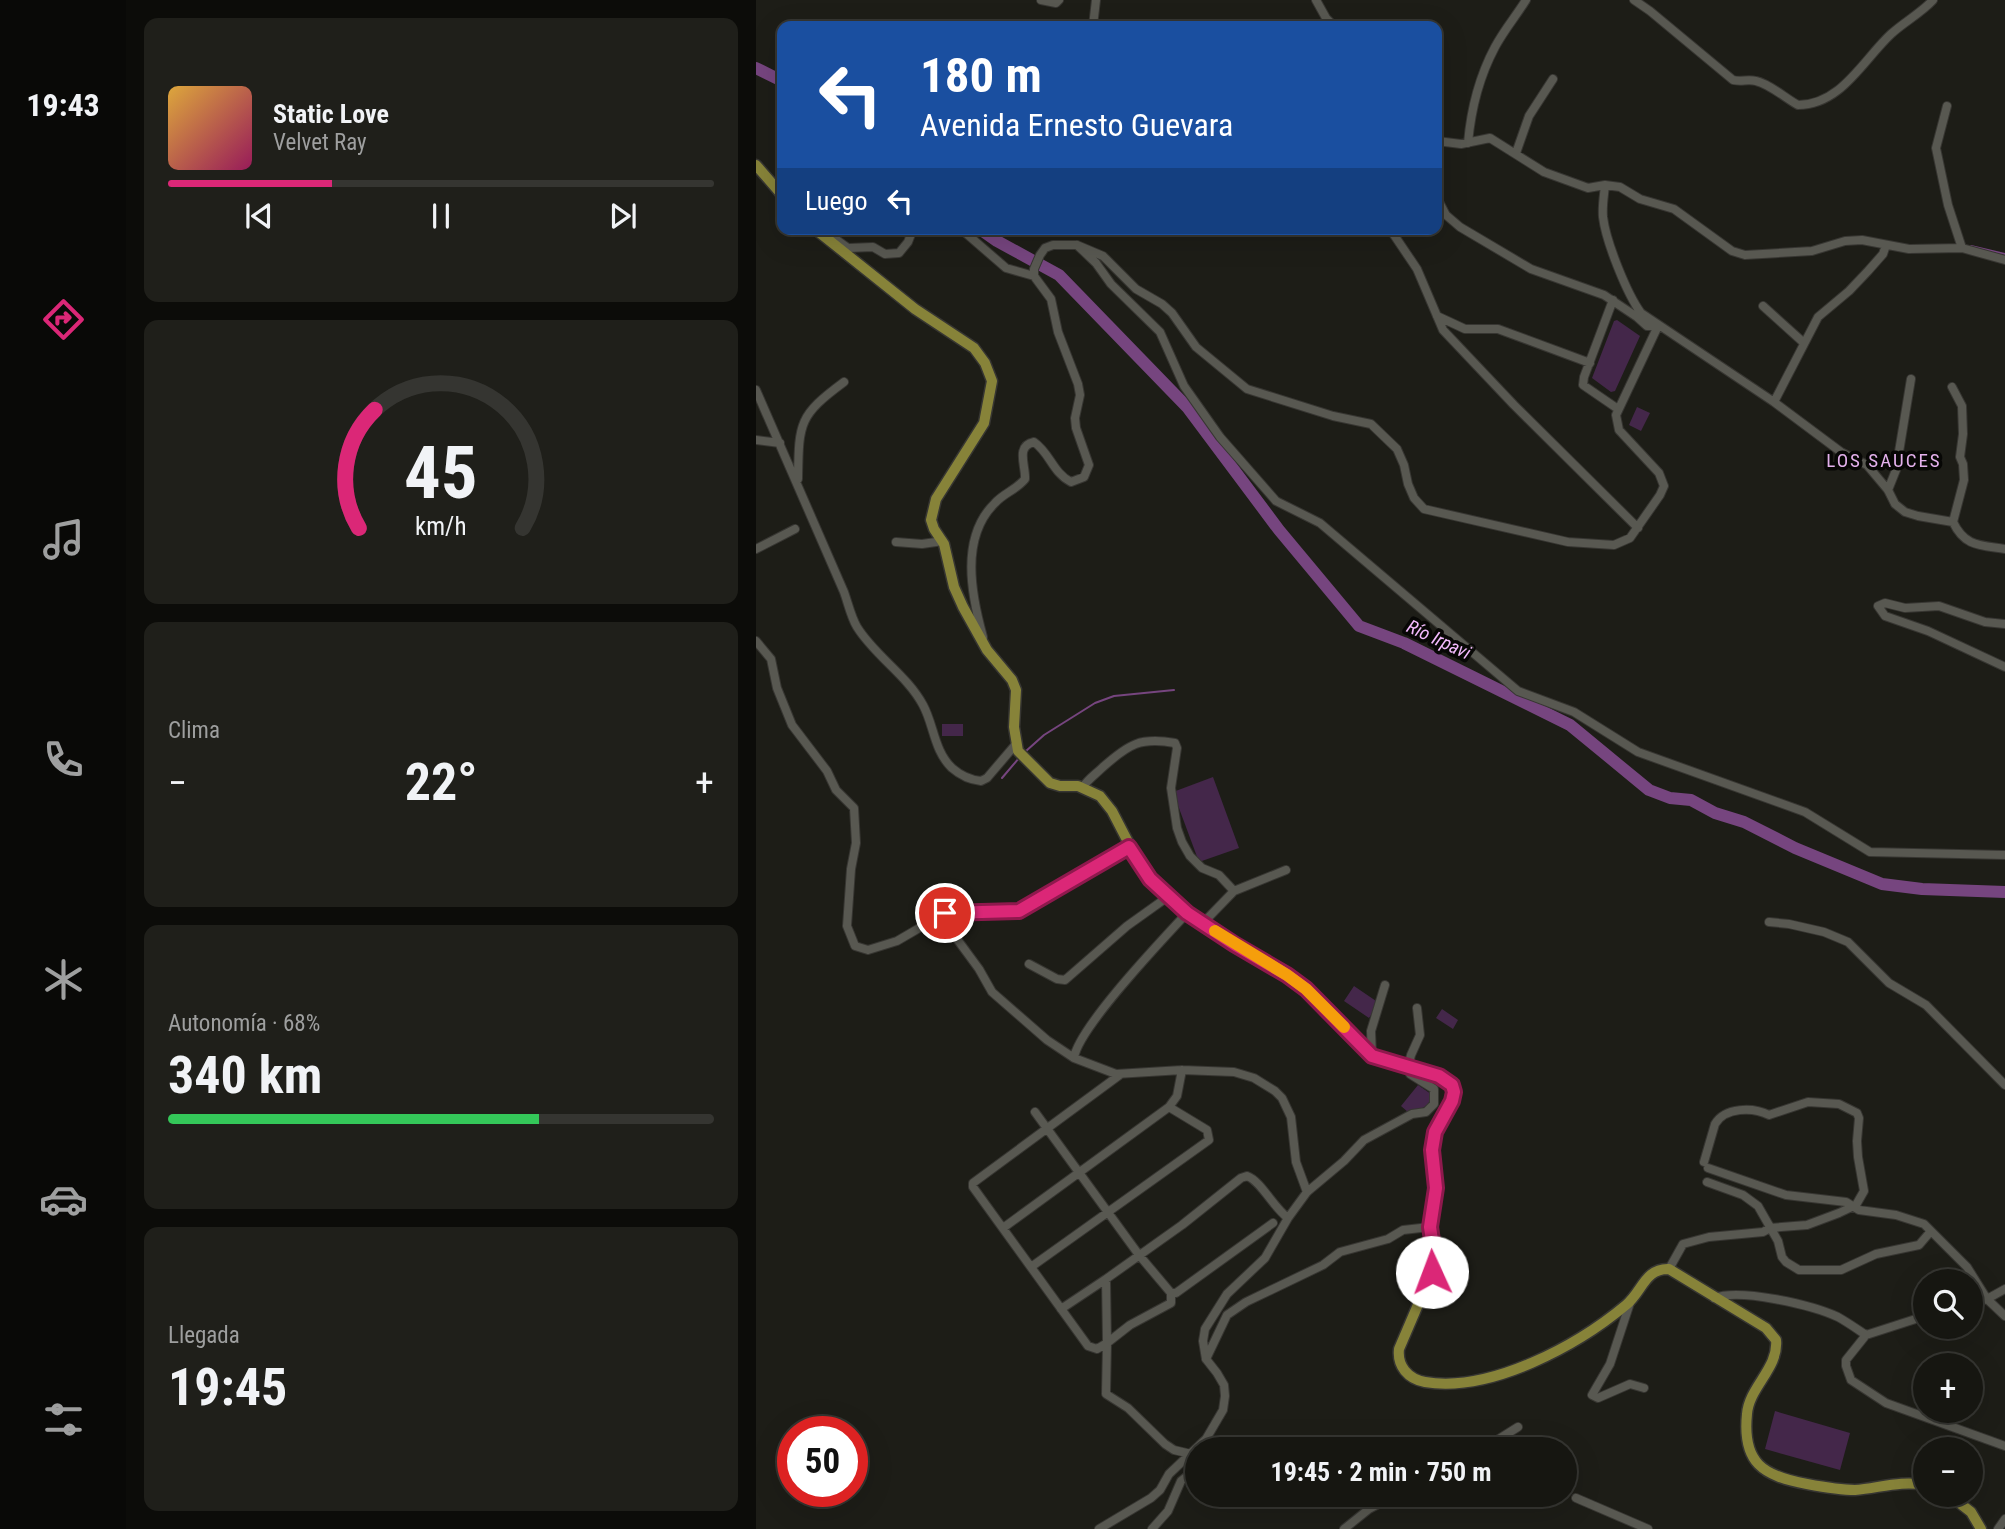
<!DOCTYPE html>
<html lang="es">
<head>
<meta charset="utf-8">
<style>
	:root { --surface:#161611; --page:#1f1f1a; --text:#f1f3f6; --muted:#9e9f9f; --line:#353531; --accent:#db2777 }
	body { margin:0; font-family:"Roboto Condensed",sans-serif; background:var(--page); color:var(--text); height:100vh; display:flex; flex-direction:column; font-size:26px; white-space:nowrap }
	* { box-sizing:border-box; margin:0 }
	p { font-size:23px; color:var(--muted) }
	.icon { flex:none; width:38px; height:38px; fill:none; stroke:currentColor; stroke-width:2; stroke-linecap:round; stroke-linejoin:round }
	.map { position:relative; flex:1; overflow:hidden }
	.drawer { display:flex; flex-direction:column; gap:18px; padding:18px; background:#0c0c09; width:630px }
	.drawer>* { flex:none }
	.banner { position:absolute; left:21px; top:21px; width:665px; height:214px; border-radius:14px; box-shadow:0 7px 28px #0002,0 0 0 2px var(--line); background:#1a4fa0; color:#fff; overflow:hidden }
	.fabs { position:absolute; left:1157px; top:1269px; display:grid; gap:14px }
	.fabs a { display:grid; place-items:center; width:70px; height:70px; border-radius:50%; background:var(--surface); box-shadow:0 7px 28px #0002,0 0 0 2px var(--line); font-size:35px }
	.speed { position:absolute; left:21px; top:1416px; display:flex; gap:14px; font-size:35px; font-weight:700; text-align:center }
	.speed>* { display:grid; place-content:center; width:91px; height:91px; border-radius:50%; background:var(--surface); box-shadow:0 7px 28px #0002,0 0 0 2px var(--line); line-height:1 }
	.speed .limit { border:10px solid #d22; background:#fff; color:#111 }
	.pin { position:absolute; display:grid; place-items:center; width:60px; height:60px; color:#fff; margin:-30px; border:4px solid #fff; border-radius:50%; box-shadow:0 2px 7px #0007 }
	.me { position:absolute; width:77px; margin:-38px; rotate:358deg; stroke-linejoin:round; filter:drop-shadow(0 0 5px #0008) }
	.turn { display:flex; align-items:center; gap:24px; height:147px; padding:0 28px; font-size:32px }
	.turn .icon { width:91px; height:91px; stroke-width:2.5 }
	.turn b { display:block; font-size:49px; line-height:60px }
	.then { display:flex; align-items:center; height:66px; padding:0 28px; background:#0003; gap:14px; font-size:26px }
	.big { font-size:52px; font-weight:700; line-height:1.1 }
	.drawer .tile { flex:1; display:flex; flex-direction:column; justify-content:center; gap:10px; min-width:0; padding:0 24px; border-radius:14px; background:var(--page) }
	.drawer .dial { align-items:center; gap:0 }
	.dial svg { height:182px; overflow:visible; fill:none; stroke:var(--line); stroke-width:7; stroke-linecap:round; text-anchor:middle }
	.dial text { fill:var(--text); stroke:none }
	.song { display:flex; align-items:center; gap:21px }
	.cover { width:84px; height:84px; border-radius:10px; background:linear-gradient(135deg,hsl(40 70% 55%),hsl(330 70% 35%)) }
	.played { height:7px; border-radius:4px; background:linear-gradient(90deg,var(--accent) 30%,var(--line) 30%) }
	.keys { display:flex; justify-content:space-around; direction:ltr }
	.heat { display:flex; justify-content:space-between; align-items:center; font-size:38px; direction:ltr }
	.charge { height:10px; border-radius:5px; background:linear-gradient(90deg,#34c759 68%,var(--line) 0) }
	.trip { position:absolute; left:429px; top:1437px; width:392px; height:70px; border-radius:35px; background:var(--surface); box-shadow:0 7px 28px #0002,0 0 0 2px var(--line); font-weight:700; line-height:70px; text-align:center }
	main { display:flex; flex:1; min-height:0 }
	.dock { display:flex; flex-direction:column; width:126px; justify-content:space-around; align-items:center; background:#090907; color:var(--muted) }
	.dock .icon { width:49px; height:49px }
	.dock .active { color:var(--accent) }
	.dock b { font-size:32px; color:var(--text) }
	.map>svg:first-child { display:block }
</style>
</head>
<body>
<main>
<nav class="dock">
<b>19:43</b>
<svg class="icon active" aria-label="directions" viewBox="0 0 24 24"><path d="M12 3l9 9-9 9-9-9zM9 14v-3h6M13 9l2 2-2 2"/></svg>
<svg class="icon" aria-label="music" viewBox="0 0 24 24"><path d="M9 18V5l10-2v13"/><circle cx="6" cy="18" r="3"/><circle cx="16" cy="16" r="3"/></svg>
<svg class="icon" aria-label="phone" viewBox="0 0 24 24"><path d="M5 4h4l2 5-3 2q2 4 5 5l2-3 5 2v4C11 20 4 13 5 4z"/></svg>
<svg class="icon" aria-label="climate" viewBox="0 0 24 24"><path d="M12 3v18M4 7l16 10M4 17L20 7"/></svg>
<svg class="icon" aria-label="car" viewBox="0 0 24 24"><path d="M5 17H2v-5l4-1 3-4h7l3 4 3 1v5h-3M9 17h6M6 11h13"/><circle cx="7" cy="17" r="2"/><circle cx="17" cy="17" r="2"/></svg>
<svg class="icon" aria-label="filters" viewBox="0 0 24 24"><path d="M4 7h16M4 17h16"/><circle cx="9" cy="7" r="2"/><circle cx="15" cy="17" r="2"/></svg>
</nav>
<section class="drawer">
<div class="tile">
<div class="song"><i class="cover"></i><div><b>Static Love</b><p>Velvet Ray</p></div></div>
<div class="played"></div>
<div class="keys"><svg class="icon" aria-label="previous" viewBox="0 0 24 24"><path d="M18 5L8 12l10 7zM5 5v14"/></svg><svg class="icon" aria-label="pause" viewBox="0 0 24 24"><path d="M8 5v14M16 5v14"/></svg><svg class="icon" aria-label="next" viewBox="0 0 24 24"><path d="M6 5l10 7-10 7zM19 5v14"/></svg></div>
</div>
<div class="tile dial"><svg viewBox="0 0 100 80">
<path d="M14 69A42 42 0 1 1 86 69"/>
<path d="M14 69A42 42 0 0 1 21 17" stroke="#db2777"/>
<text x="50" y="56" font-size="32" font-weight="700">45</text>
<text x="50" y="72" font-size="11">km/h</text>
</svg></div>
<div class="tile"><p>Clima</p>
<div class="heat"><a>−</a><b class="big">22°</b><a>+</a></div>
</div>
<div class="tile"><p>Autonomía · 68%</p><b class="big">340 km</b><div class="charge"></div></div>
<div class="tile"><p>Llegada</p><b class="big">19:45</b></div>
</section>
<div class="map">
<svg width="1249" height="1529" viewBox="0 0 1249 1529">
	<rect width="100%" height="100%" fill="#1d1d17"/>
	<path fill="#44274a" d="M 861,320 L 884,336 L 859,391 L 855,392 L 836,378 L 858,321 Z
		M 881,407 L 894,413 L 885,431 L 873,425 Z
		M 186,724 L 207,724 L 207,736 L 186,736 Z
		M 457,777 L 483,848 L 443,862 L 417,792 Z
		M 598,986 L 623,1003 L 613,1018 L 588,1001 Z
		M 686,1009 L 702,1020 L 697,1029 L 680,1018 Z
		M 662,1085 L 675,1094 C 675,1107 665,1109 653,1113 L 645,1106 Z
		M 1019,1411 L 1094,1433 L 1084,1470 L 1009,1449 Z"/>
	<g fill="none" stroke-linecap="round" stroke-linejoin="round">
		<path stroke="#76457f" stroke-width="2" d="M 1215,246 L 1249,254
			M 270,751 L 288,735 L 339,703 L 358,696 L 418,690
			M 246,778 L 263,758"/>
		<path stroke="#76457f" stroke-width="12" d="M 0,68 L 26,81
			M 224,229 L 241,241 L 303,275 L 431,407 L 523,530 L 603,626 L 648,643 L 814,725 L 893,790 L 914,798 L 935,800 L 959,813 L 988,822 L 1039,848 L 1126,884 L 1166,889 L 1249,892"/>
		<defs>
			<path id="minor" d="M 285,0 L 300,3 L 303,0
				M 560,0 L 570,18 L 578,26
				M 878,0 L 894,11 L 977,80 C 985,82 992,79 1000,81 C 1014,84 1029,98 1042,105 C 1085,105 1107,60 1135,34 C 1148,22 1165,13 1177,0
				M 337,26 L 340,0
				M 1191,106 L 1180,148 L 1192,205 L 1206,248
				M 681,141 L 705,144 L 734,138 L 788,172 L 832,188 L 849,185 L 864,187 L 884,199 L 918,209 L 976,251 L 989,255 L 1056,251 L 1089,241 L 1106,240 L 1153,249 L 1206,248 L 1249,260
				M 712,143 C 715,109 723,77 739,47 C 748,30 760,16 770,0
				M 760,153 L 773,116 L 797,79
				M 849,185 C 848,196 846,206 847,217 C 850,242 871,294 885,313 L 1018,402 L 1085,452 L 1111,465 L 1132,490 L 1139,504 L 1149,512 L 1162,516 L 1197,522
				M 681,198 L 690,215 L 704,227 L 775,269 L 848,295 L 881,317 L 891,326 L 902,326
				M 205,229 L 250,268 L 278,276
				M 634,229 L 661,269 L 687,330 L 758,405 L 882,528
				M 74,235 L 92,248 L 117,247 L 129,254 L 143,253 L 152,242 L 157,229
				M 321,245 L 340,263 L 355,284 L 404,332 L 428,386 L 464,437 L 520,501 L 564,523 L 762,691 L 818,712 L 882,752 L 1049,812 L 1114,852 L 1249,855
				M 857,300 L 828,377 L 827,385 L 862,409
				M 1007,306 L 1048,343
				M 681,316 L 709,329 L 742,329 L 834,363
				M 1196,387 L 1206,406 L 1207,434 L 1204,457 L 1207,464 L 1208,480 L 1197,522 C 1209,547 1224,545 1249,549
				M 0,390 L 88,592 C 92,603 95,617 101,627 C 119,656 151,675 167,705 C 178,725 178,751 196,768 C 204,775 215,780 225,781 L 231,778 L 260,744
				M 1018,402 L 1062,317 L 1093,291 L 1112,271 L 1127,254 L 1130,245
				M 0,440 L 24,443
				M 42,479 C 43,423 42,416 88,382
				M 1132,490 L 1140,470 L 1155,379
				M 140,542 L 166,544 L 187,541
				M 0,549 L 39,529
				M 1249,624 L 1229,622 L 1183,606 L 1149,608 L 1129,603 L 1122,606 L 1129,616 L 1172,631 L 1249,667
				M 227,637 C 215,594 204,537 239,503 C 248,493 260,490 269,479 C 270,466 259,446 278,442 C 294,453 297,473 315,482 L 328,477 L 333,465 L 320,428 L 319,418 L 324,395 L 322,384 L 302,332 L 295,299 L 278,276 L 278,269 L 284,255 L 289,248 L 297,245 L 321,245 L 347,256 L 380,289 L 406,304 L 416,313 L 440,347 L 491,389 L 577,416 L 615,424 L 641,449 L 648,465 L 652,484 L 658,498 L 668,509 L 812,542 L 858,545 L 874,538 L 904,495 L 908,486 L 903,473 L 863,430 L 860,415 L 902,326
				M 0,641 L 15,659 L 21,688 L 36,725 L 71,771 L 80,790 L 98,808 L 100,843 L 95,869 L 91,926 L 99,946 L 112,950 L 141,941 L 189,913 L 263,911 L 373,847
				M 327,787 C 332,779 340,774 347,767 C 373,744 384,737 419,743 L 421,748 L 415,788 L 421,828 L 426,842 L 434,856 L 446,868 L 463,875 L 478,891
				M 189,913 L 198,935 L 223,969 L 236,992 L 291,1040 L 318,1058 L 360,1074 L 426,1070 L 478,1072 L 498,1078 L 519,1091 L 526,1098 L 535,1117 L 540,1162 L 551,1192
				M 1013,922 L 1033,924 L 1068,932 L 1092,942 L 1133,983 L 1170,1005 L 1249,1085
				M 447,923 L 478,891 L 530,870
				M 273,964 L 301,979 L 309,980 L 371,926 L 413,896
				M 616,1056 L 615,1031 L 629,985
				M 318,1058 C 322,1028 407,939 431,913
				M 365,1074 L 217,1183 L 217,1187 L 332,1346 L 341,1349 L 351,1343 L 350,1279 L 426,1225 L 485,1178 L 491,1176 C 505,1181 517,1207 532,1218
				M 279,1112 L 383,1255 L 415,1293
				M 952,1168 L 1030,1195 L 1090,1202 L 1103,1210 L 1140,1215 L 1168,1224 L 1211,1267 L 1231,1299 L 1249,1289
				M 951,1182 L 987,1195 L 1002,1206 L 1022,1241 L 1026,1257 L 1030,1262 L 1043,1270 L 1085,1270 L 1120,1254 L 1163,1245 L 1175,1231
				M 247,1228 L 413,1107 L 421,1096 L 426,1070
				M 275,1267 L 453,1140 L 451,1130 L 413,1107
				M 913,1269 L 927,1244 L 953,1237 L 1007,1232 L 1014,1228 L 1051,1225 L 1083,1213 L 1100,1205 L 1108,1191 L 1102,1157 L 1101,1141 L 1103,1118 L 1101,1113 L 1083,1104 L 1052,1102 L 1013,1115 C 997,1107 969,1107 959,1124 L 948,1162
				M 415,1293 L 415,1303 L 374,1325 L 351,1343 L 350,1394 L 372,1408 L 409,1444 L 418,1450 L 435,1454
				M 415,1293 L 420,1293 L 517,1223
				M 958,1298 C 984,1288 1056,1305 1082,1317 C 1091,1322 1101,1329 1110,1335
				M 874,1303 L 854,1364 L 836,1395 L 842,1398 L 874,1384 L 888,1388
				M 1214,1303 L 1231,1299 L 1249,1316
				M 305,1309 L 350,1279
				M 1169,1316 L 1110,1335 L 1090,1360 L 1090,1366 L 1095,1380 L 1130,1403 L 1249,1446
				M 450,1359 L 471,1315 L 490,1302 L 567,1265 L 584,1252 L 632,1239 L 647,1230 L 674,1227
				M 727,1449 L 762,1427
				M 820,1498 L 892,1529
				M 343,1529 L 395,1498 L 404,1490 L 413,1474 L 450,1439 L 467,1410 L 469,1396 L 468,1385 L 461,1373 L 450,1359 L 447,1341 L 449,1329 L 471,1294 L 509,1258 L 532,1218 L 551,1192 L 588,1161 L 608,1140 L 656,1114 L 670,1112 L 678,1104 L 678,1089 L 654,1074 L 652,1067 L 655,1055 L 664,1035 L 661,1008
				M 396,1529 L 412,1511 L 425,1481 L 441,1468
				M 588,1529 L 613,1509 L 641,1494
				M 1242,1529 L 1249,1519"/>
			<path id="major" d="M 0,165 L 26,195
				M 59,229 L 159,309 L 218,348 L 229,363 L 236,381 L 228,423 L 180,499 L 175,520 L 178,529 L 188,544 L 198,587 L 207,607 L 231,650 L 256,680 L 260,690 L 258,727 L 262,751 L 294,783 L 304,786 L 322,786 L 344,796 L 356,811 L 384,865 L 406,890 L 431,913 L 478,944 L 531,975 L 550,989 L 616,1056 L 683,1076 L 696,1085 L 698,1092 L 696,1101 L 679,1132 L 676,1150 L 680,1188 L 674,1227 L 679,1260 L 676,1272 L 643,1349 C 641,1366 652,1379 669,1382 C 735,1393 822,1345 870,1305 C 886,1292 889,1268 913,1269 L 1010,1328 L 1020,1340 C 1023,1368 993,1387 991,1414 C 986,1463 1007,1476 1051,1484 C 1067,1487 1083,1490 1099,1490 C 1123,1488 1146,1480 1169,1485
				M 1192,1494 L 1215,1512 L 1225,1529"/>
		</defs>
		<use href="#minor" stroke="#373632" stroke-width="10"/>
		<use href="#major" stroke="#373632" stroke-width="13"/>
		<use href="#minor" stroke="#585851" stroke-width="8"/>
		<use href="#major" stroke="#878339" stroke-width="10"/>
	</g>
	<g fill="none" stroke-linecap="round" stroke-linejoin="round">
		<defs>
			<path id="route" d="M 189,913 L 263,911 L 373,847 L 394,879 L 431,913 L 478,944 L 531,975 L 550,989 L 616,1056 L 683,1076 L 696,1085 L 698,1092 L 696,1101 L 679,1132 L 676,1150 L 680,1188 L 674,1227 L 679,1260 L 676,1272"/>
		</defs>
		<use href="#route" stroke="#8e194d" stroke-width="18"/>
		<use href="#route" stroke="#db2777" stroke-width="12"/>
		<path stroke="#f59e0b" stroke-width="12" d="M 459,931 L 531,975 L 550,989 L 588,1027"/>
	</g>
	<g text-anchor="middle" stroke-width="7" stroke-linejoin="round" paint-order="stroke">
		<g font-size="19" letter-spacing="2" fill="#e3b0ec" stroke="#070705">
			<text x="1128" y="467">LOS SAUCES</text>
		</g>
		<g font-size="19" font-style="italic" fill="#f3bafd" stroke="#070705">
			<text transform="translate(683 639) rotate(25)" y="7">Río Irpavi</text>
		</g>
	</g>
</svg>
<div class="fabs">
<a><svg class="icon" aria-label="search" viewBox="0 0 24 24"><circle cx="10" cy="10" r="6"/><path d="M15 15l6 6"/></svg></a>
<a>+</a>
<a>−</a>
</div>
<div class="speed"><div class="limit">50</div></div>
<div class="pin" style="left:189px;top:913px;background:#d93025"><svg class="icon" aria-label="arrive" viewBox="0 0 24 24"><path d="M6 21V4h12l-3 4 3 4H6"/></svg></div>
<svg class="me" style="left:676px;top:1272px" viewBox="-20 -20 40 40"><circle r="19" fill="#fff"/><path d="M0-13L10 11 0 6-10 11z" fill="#db2777"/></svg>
<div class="trip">19:45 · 2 min · 750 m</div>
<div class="banner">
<div class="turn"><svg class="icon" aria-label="left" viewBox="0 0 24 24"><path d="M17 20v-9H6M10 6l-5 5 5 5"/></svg><div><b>180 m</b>Avenida Ernesto Guevara</div></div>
<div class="then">Luego<svg class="icon" aria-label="left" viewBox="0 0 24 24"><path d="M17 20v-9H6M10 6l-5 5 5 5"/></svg></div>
</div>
</div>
</main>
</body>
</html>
